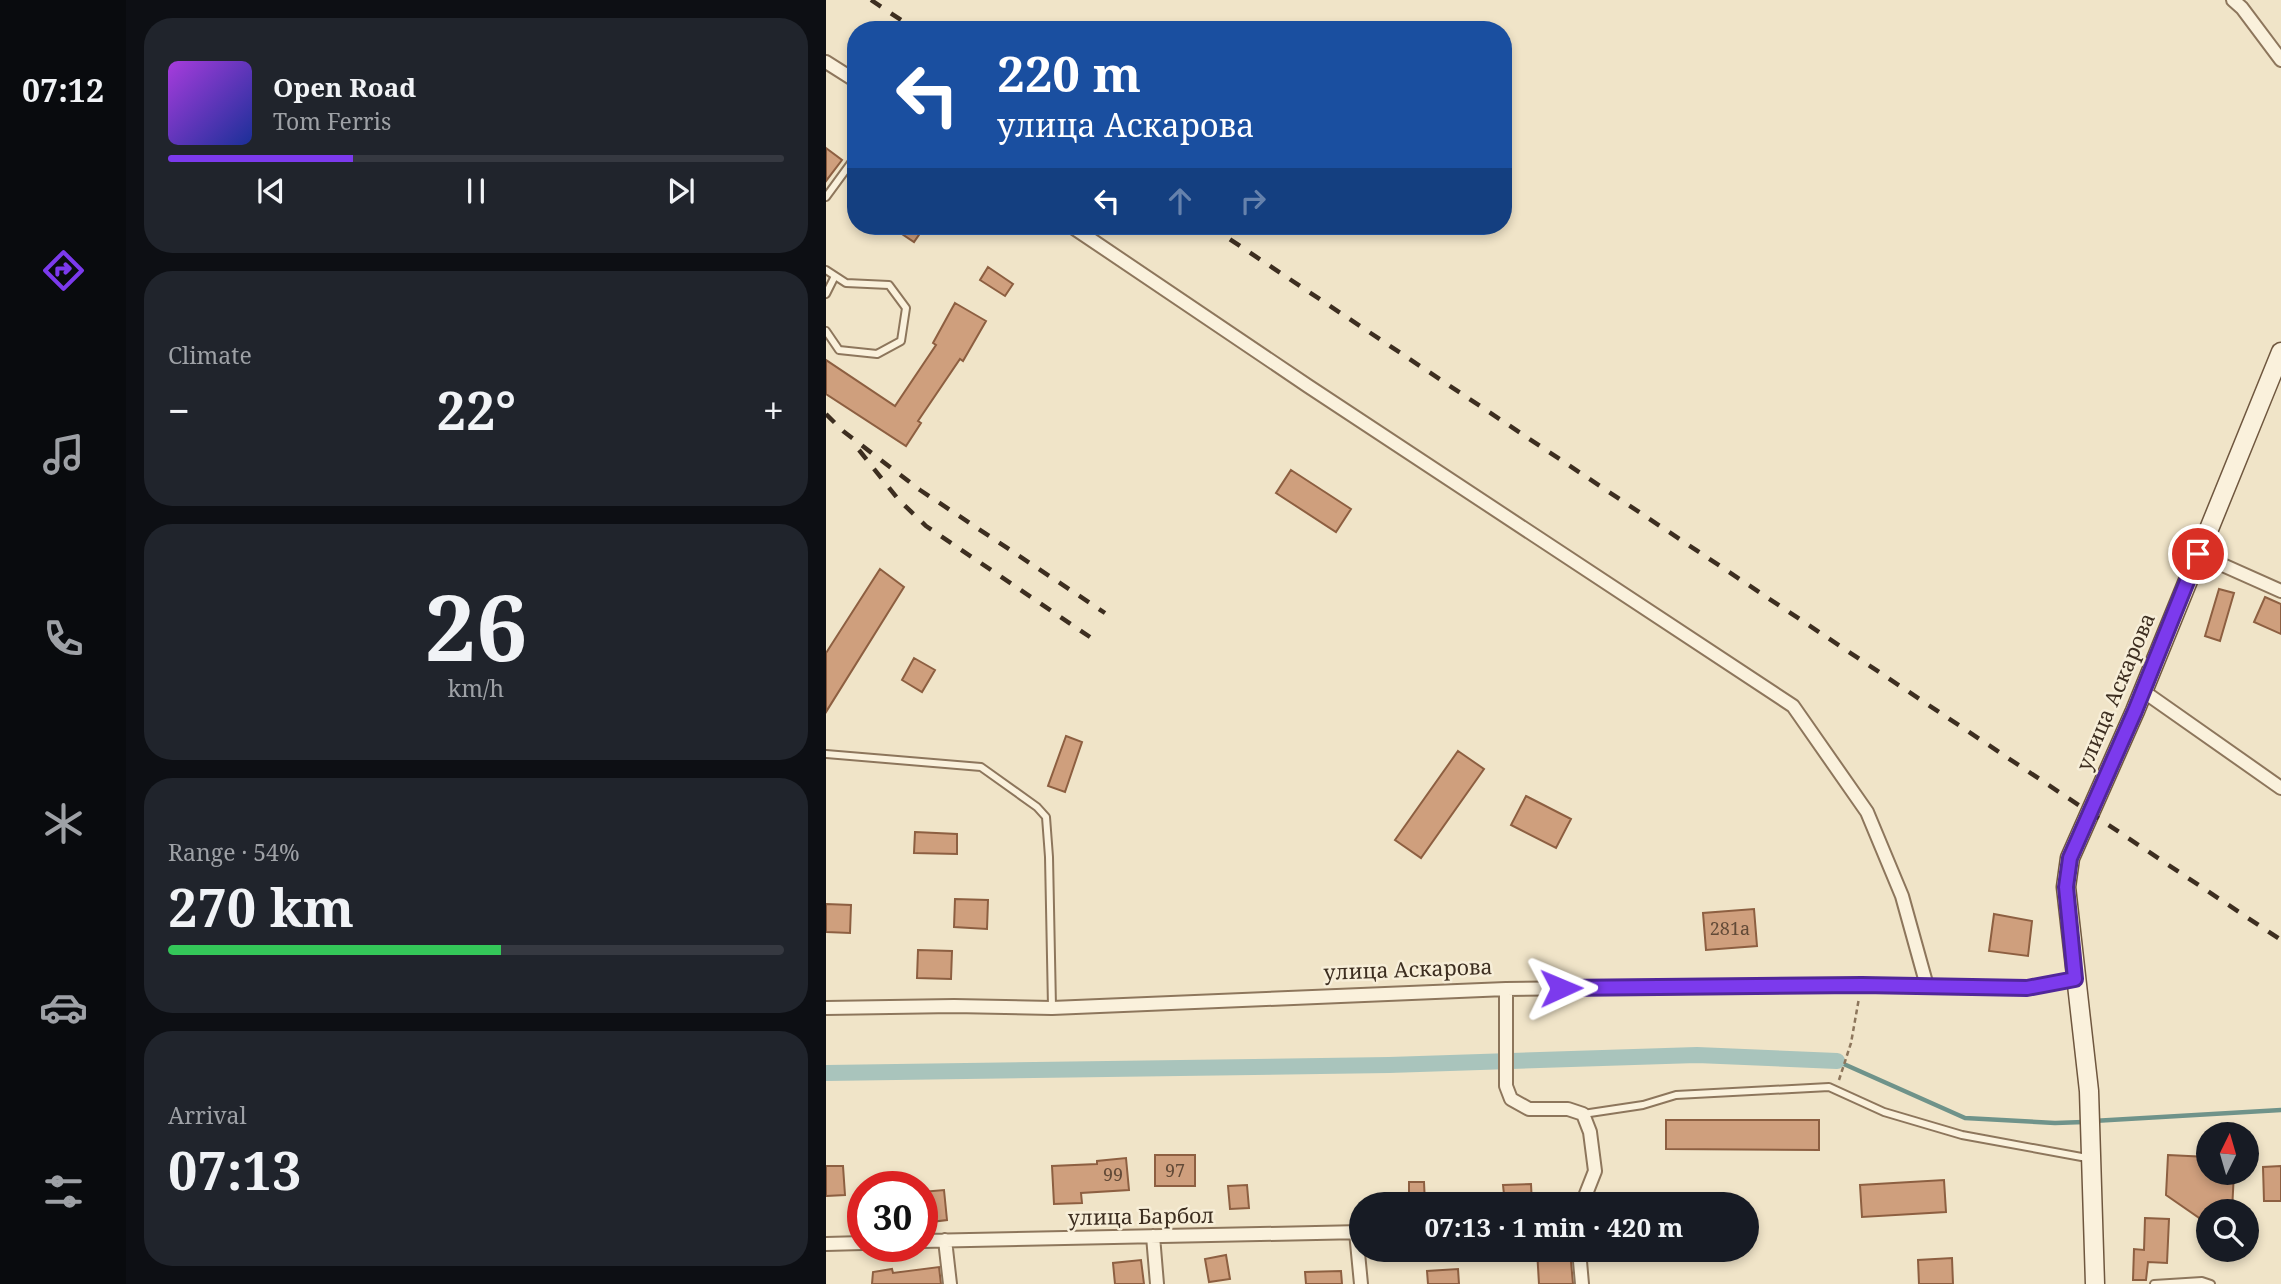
<!DOCTYPE html>
<html lang="en">
<head>
<meta charset="utf-8">
<style>
	:root { --surface:#171b24; --page:#20242c; --text:#f1f3f6; --muted:#9ea1a6; --line:#363941; --accent:#7c3aed }
	body { margin:0; font-family:"Noto Serif",serif; background:var(--page); color:var(--text); height:100vh; display:flex; flex-direction:column; font-size:26px; white-space:nowrap }
	* { box-sizing:border-box; margin:0 }
	p { font-size:23px; color:var(--muted) }
	.icon { flex:none; width:38px; height:38px; fill:none; stroke:currentColor; stroke-width:2; stroke-linecap:round; stroke-linejoin:round }
	.map { position:relative; flex:1; overflow:hidden }
	.panel { display:flex; flex-direction:column; gap:18px; padding:18px; background:#0d0f14; width:700px }
	.panel>* { flex:none }
	.banner { position:absolute; left:21px; top:21px; width:665px; height:214px; border-radius:28px; box-shadow:0 4px 10px #0003; background:#1a4fa0; color:#fff; overflow:hidden }
	.needle { width:46px; rotate:5deg }
	.fabs { position:absolute; left:1370px; top:1122px; display:grid; gap:14px }
	.fabs a { display:grid; place-items:center; width:63px; height:63px; border-radius:50%; background:var(--surface); box-shadow:0 4px 10px #0003; font-size:35px }
	.speed { position:absolute; left:21px; top:1171px; display:flex; gap:14px; font-size:35px; font-weight:700; text-align:center }
	.speed>* { display:grid; place-content:center; width:91px; height:91px; border-radius:50%; background:var(--surface); box-shadow:0 4px 10px #0003; line-height:1 }
	.speed .limit { border:10px solid #d22; background:#fff; color:#111 }
	.pin { position:absolute; display:grid; place-items:center; width:60px; height:60px; color:#fff; margin:-30px; border:4px solid #fff; border-radius:50%; box-shadow:0 2px 7px #0007 }
	.me { position:absolute; width:77px; margin:-38px; rotate:89deg; stroke-linejoin:round; filter:drop-shadow(0 0 5px #0008) }
	.turn { display:flex; align-items:center; gap:24px; height:147px; padding:0 35px; font-size:32px }
	.turn .icon { width:91px; height:91px; stroke-width:2.5 }
	.turn b { display:block; font-size:49px; line-height:60px }
	.lanes { display:flex; align-items:center; height:66px; padding:0 35px; background:#0003; justify-content:center; gap:35px; direction:ltr }
	.lanes .off { opacity:.35 }
	.big { font-size:52px; font-weight:700; line-height:1.1 }
	.panel .tile { flex:1; display:flex; flex-direction:column; justify-content:center; gap:10px; min-width:0; padding:0 24px; border-radius:28px; background:var(--page) }
	.panel .dial { align-items:center; gap:0 }
	.dial b { font-size:91px; line-height:1 }
	.song { display:flex; align-items:center; gap:21px }
	.cover { width:84px; height:84px; border-radius:10px; background:linear-gradient(135deg,hsl(280 70% 55%),hsl(230 70% 35%)) }
	.played { height:7px; border-radius:4px; background:linear-gradient(90deg,var(--accent) 30%,var(--line) 30%) }
	.keys { display:flex; justify-content:space-around; direction:ltr }
	.heat { display:flex; justify-content:space-between; align-items:center; font-size:38px; direction:ltr }
	.charge { height:10px; border-radius:5px; background:linear-gradient(90deg,#34c759 54%,var(--line) 0) }
	.trip { position:absolute; left:523px; top:1192px; width:410px; height:70px; border-radius:35px; background:var(--surface); box-shadow:0 4px 10px #0003; font-weight:700; line-height:70px; text-align:center }
	main { display:flex; flex:1; min-height:0 }
	.tabs { display:flex; flex-direction:column; width:126px; justify-content:space-around; align-items:center; background:#090b0e; color:var(--muted) }
	.tabs .icon { width:49px; height:49px }
	.tabs .current { color:var(--accent) }
	.tabs b { font-size:32px; color:var(--text) }
	.map>svg:first-child { display:block }
</style>
</head>
<body>
<main>
<nav class="tabs">
<b>07:12</b>
<svg class="icon current" aria-label="directions" viewBox="0 0 24 24"><path d="M12 3l9 9-9 9-9-9zM9 14v-3h6M13 9l2 2-2 2"/></svg>
<svg class="icon" aria-label="music" viewBox="0 0 24 24"><path d="M9 18V5l10-2v13"/><circle cx="6" cy="18" r="3"/><circle cx="16" cy="16" r="3"/></svg>
<svg class="icon" aria-label="phone" viewBox="0 0 24 24"><path d="M5 4h4l2 5-3 2q2 4 5 5l2-3 5 2v4C11 20 4 13 5 4z"/></svg>
<svg class="icon" aria-label="climate" viewBox="0 0 24 24"><path d="M12 3v18M4 7l16 10M4 17L20 7"/></svg>
<svg class="icon" aria-label="car" viewBox="0 0 24 24"><path d="M5 17H2v-5l4-1 3-4h7l3 4 3 1v5h-3M9 17h6M6 11h13"/><circle cx="7" cy="17" r="2"/><circle cx="17" cy="17" r="2"/></svg>
<svg class="icon" aria-label="filters" viewBox="0 0 24 24"><path d="M4 7h16M4 17h16"/><circle cx="9" cy="7" r="2"/><circle cx="15" cy="17" r="2"/></svg>
</nav>
<section class="panel">
<div class="tile">
<div class="song"><i class="cover"></i><div><b>Open Road</b><p>Tom Ferris</p></div></div>
<div class="played"></div>
<div class="keys"><svg class="icon" aria-label="previous" viewBox="0 0 24 24"><path d="M18 5L8 12l10 7zM5 5v14"/></svg><svg class="icon" aria-label="pause" viewBox="0 0 24 24"><path d="M8 5v14M16 5v14"/></svg><svg class="icon" aria-label="next" viewBox="0 0 24 24"><path d="M6 5l10 7-10 7zM19 5v14"/></svg></div>
</div>
<div class="tile"><p>Climate</p>
<div class="heat"><a>−</a><b class="big">22°</b><a>+</a></div>
</div>
<div class="tile dial"><b>26</b><p>km/h</p></div>
<div class="tile"><p>Range · 54%</p><b class="big">270 km</b><div class="charge"></div></div>
<div class="tile"><p>Arrival</p><b class="big">07:13</b></div>
</section>
<div class="map">
<svg width="1455" height="1284" viewBox="0 0 1455 1284">
	<rect width="100%" height="100%" fill="#f0e4c8"/>
	<g fill="none" stroke-linecap="round" stroke-linejoin="round">
		<path stroke="#6f938a" stroke-width="4.5" d="M 1011,1061 L 1139,1118 L 1229,1123 L 1258,1122
			M 1267,1121 L 1455,1110"/>
		<path stroke="#a9c4bc" stroke-width="16" d="M 0,1073 L 563,1065 L 871,1055 L 1011,1061"/>
	</g>
	<path fill="#cf9f7d" stroke="#8d5f41" stroke-width="2" d="M 0,148 L 16,160 L 0,181 Z
		M 64,226 L 99,226 L 88,242 Z
		M 162,267 L 187,284 L 179,296 L 154,280 Z
		M 129,303 L 160,321 L 137,361 L 134,359 L 92,421 L 95,423 L 80,446 L 0,394 L 0,360 L 69,406 L 110,345 L 107,343 Z
		M 465,470 L 525,509 L 510,532 L 450,493 Z
		M 54,569 L 78,587 L 0,712 L 0,653 Z
		M 1393,589 L 1408,593 L 1394,641 L 1379,636 Z
		M 1439,597 L 1455,604 L 1455,634 L 1428,622 Z
		M 88,658 L 109,670 L 96,692 L 76,680 Z
		M 240,736 L 256,742 L 239,792 L 222,786 Z
		M 632,751 L 658,769 L 595,858 L 569,840 Z
		M 700,796 L 745,819 L 730,848 L 685,825 Z
		M 89,832 L 131,834 L 131,854 L 88,853 Z
		M 129,899 L 162,900 L 161,929 L 128,927 Z
		M 0,904 L 25,905 L 24,933 L 0,932 Z
		M 928,909 L 931,946 L 880,950 L 877,913 Z
		M 1168,914 L 1206,921 L 1202,956 L 1163,951 Z
		M 92,950 L 126,951 L 125,979 L 91,978 Z
		M 840,1120 L 993,1120 L 993,1150 L 840,1149 Z
		M 329,1155 L 369,1155 L 369,1186 L 329,1186 Z
		M 1342,1155 L 1382,1157 L 1382,1172 L 1408,1172 L 1406,1211 L 1382,1211 L 1382,1224 L 1340,1195 Z
		M 300,1158 L 303,1190 L 255,1193 L 256,1203 L 228,1204 L 226,1166 L 271,1164 L 271,1161 Z
		M 0,1166 L 17,1166 L 19,1195 L 0,1196 Z
		M 1455,1166 L 1455,1201 L 1438,1201 L 1437,1167 Z
		M 1118,1180 L 1120,1212 L 1036,1217 L 1034,1185 Z
		M 583,1182 L 598,1182 L 599,1204 L 583,1204 Z
		M 705,1184 L 706,1204 L 679,1204 L 677,1185 Z
		M 421,1185 L 423,1208 L 404,1209 L 402,1186 Z
		M 118,1190 L 121,1220 L 96,1223 L 96,1192 Z
		M 1319,1218 L 1343,1219 L 1341,1263 L 1322,1262 L 1320,1280 L 1307,1280 L 1308,1249 L 1318,1250 Z
		M 711,1250 L 744,1250 L 747,1284 L 713,1284 Z
		M 400,1255 L 404,1279 L 383,1282 L 379,1259 Z
		M 1126,1258 L 1127,1284 L 1093,1284 L 1092,1260 Z
		M 315,1260 L 318,1284 L 289,1284 L 287,1263 Z
		M 113,1267 L 115,1284 L 46,1284 L 47,1272 L 66,1269 L 67,1273 Z
		M 632,1269 L 633,1284 L 602,1284 L 601,1271 Z
		M 515,1271 L 516,1284 L 480,1284 L 479,1272 Z"/>
	<g fill="none" stroke-linecap="round" stroke-linejoin="round">
		<defs>
			<path id="lane" d="M 0,197 L 30,156
				M 0,270 L 20,283 L 63,285 L 80,308 L 75,341 L 51,354 L 13,350 L 0,331
				M 0,294 L 9,276
				M 0,754 L 155,767 L 211,807 L 220,817 L 223,857 L 226,1007
				M 757,1114 L 817,1105 L 850,1095 L 1003,1087 L 1058,1112 L 1136,1135 L 1261,1158
				M 1328,1284 L 1376,1281 L 1385,1284"/>
			<path id="street" d="M 1407,0 L 1416,8 L 1455,60
				M 0,62 L 30,81
				M 245,226 L 482,386 L 967,706 L 1041,812 L 1076,896 L 1101,986
				M 1372,554 L 1455,591
				M 1317,691 L 1455,788
				M 680,989 L 680,1086 L 685,1099 L 703,1109 L 742,1109 L 757,1114 L 764,1132 L 769,1171 L 756,1204
				M 0,1008 L 128,1006 L 226,1008 L 680,989 L 1036,985 L 1201,988 L 1249,979
				M 530,1232 L 535,1284
				M 327,1236 L 331,1284
				M 119,1240 L 124,1284
				M 96,1241 L 536,1232
				M 0,1244 L 37,1243
				M 753,1250 L 756,1284"/>
			<path id="secondary" d="M 1269,1284 L 1263,1091 L 1240,887 L 1244,858 L 1309,711 L 1455,352"/>
		</defs>
		<use href="#lane" stroke="#8d765c" stroke-width="10"/>
		<use href="#street" stroke="#8d765c" stroke-width="16"/>
		<use href="#secondary" stroke="#6f573f" stroke-width="21"/>
		<path stroke="#8d765c" stroke-width="2.5" stroke-dasharray="5 3.5" stroke-linecap="butt" d="M 1013,1080 L 1025,1043 L 1033,998"/>
		<use href="#lane" stroke="#faf1dc" stroke-width="6"/>
		<use href="#street" stroke="#faf1dc" stroke-width="12"/>
		<use href="#secondary" stroke="#faf1dc" stroke-width="18"/>
		<path stroke="#3d2e20" stroke-width="4.5" stroke-dasharray="12 12" stroke-linecap="butt" d="M 45,0 L 90,30
			M 384,226 L 1455,940
			M 0,414 L 17,431 L 94,490 L 279,613
			M 33,450 L 72,499 L 100,526 L 264,637"/>
	</g>
	<g fill="none" stroke-linecap="round" stroke-linejoin="round">
		<defs>
			<path id="route" d="M 735,988 L 1036,985 L 1201,988 L 1249,979 L 1240,887 L 1244,858 L 1309,711 L 1372,554"/>
		</defs>
		<use href="#route" stroke="#51269a" stroke-width="18"/>
		<use href="#route" stroke="#7c3aed" stroke-width="12"/>
	</g>
	<g text-anchor="middle" stroke-width="5" stroke-linejoin="round" paint-order="stroke">
		<g font-size="18" fill="#624a37">
			<text x="904" y="935">281а</text>
			<text x="349" y="1177">97</text>
			<text x="287" y="1181">99</text>
		</g>
		<g font-size="21" fill="#3d2e20" stroke="#f7eed8">
			<text transform="translate(1290 692) rotate(-67)" y="7">улица Аскарова</text>
			<text transform="translate(582 970) rotate(-2)" y="7">улица Аскарова</text>
			<text transform="translate(315 1217) rotate(-1)" y="7">улица Барбол</text>
		</g>
	</g>
</svg>
<div class="fabs">
<a><svg class="needle" viewBox="-14 -14 28 28"><path d="M0-13l5 13h-10z" fill="#e53935"/><path d="M0 13l5-13h-10z" fill="#9ea1a6"/></svg></a>
<a><svg class="icon" aria-label="search" viewBox="0 0 24 24"><circle cx="10" cy="10" r="6"/><path d="M15 15l6 6"/></svg></a>
</div>
<div class="speed"><div class="limit">30</div></div>
<div class="pin" style="left:1372px;top:554px;background:#d93025"><svg class="icon" aria-label="arrive" viewBox="0 0 24 24"><path d="M6 21V4h12l-3 4 3 4H6"/></svg></div>
<svg class="me" style="left:735px;top:988px" viewBox="-20 -20 40 40"><path d="M0-17L14 15 0 8-14 15z" fill="#7c3aed" stroke="#fff" stroke-width="4"/></svg>
<div class="trip">07:13 · 1 min · 420 m</div>
<div class="banner">
<div class="turn"><svg class="icon" aria-label="left" viewBox="0 0 24 24"><path d="M17 20v-9H6M10 6l-5 5 5 5"/></svg><div><b>220 m</b>улица Аскарова</div></div>
<div class="lanes"><svg class="icon" aria-label="left" viewBox="0 0 24 24"><path d="M17 20v-9H6M10 6l-5 5 5 5"/></svg><svg class="icon off" aria-label="ahead" viewBox="0 0 24 24"><path d="M12 20V5M6 11l6-6 6 6"/></svg><svg class="icon off" aria-label="right" viewBox="0 0 24 24"><path d="M7 20v-9h11M14 6l5 5-5 5"/></svg></div>
</div>
</div>
</main>
</body>
</html>
